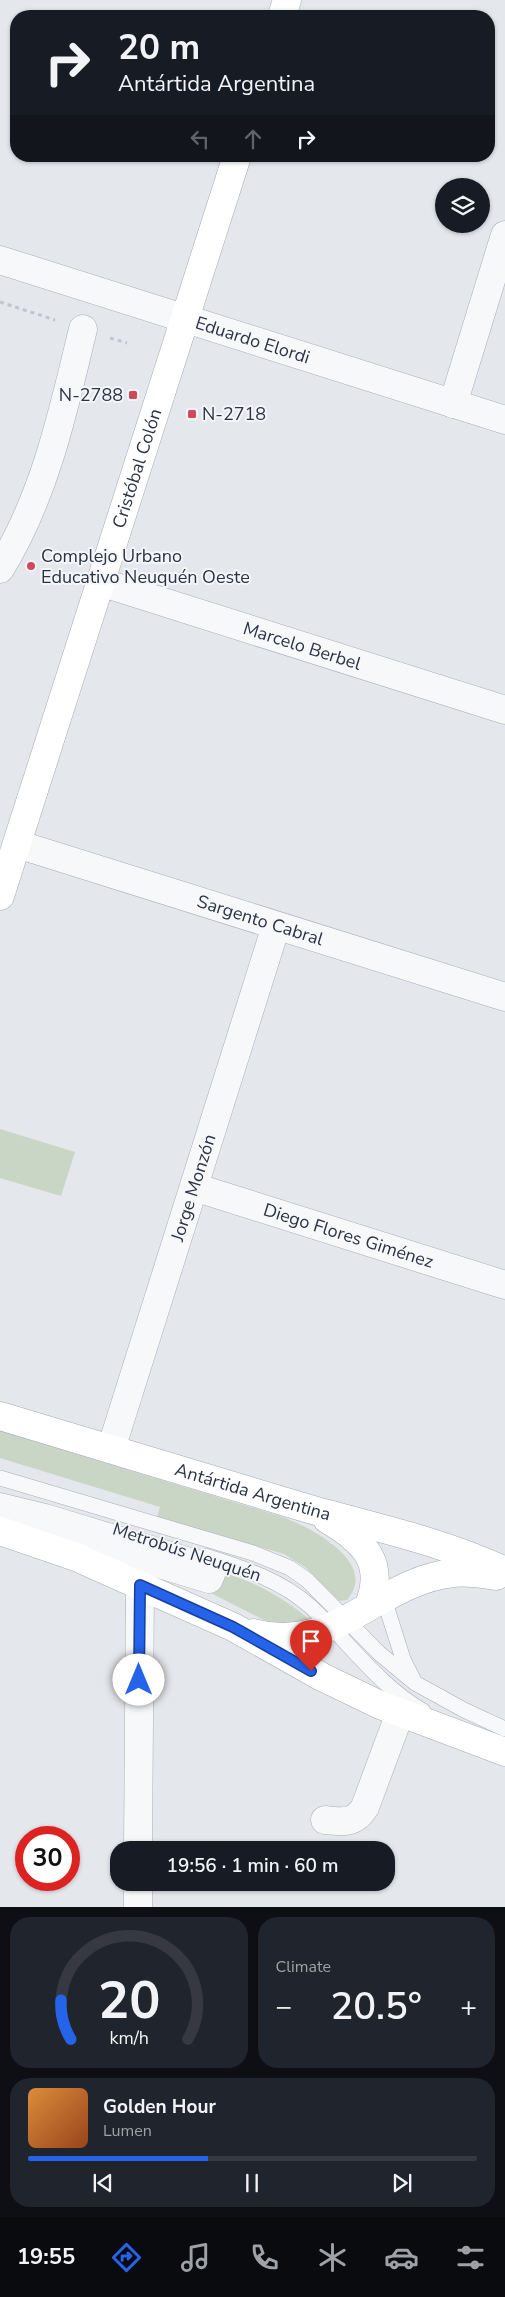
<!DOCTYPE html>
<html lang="en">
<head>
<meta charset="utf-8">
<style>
	:root { --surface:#171b24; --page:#20242c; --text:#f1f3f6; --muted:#9ea1a6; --line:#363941; --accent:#2563eb }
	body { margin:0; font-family:"Nunito Sans",sans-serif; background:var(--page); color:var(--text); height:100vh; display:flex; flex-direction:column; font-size:19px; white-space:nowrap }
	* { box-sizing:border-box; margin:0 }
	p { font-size:16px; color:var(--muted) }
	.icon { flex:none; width:28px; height:28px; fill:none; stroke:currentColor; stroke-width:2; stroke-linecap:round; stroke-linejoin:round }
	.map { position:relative; height:1907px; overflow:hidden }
	.details { display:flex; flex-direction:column; gap:10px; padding:10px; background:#0d0f14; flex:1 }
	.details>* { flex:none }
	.guide { position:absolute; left:10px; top:10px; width:485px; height:152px; border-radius:20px; box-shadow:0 1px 4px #0004; background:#171b24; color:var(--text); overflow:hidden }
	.fabs { position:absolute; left:435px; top:178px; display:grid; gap:10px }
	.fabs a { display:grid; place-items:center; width:55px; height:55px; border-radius:50%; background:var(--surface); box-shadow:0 1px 4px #0004; font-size:25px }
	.speed { position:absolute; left:15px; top:1826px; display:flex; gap:10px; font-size:25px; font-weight:700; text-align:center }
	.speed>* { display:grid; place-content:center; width:65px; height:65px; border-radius:50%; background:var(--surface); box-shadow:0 1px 4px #0004; line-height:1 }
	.speed .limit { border:8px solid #d22; background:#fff; color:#111 }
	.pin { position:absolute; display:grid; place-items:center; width:42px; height:42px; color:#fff; margin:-51px -21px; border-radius:50% 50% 50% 0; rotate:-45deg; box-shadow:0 0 5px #0007 }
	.pin .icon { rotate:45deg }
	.me { position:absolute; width:55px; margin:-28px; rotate:0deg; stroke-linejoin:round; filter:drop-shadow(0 0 4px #0008) }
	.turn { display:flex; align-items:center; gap:18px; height:105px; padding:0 25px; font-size:22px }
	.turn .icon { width:65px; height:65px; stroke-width:2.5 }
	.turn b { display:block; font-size:35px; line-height:42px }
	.lanes { display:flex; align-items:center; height:48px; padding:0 25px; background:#0003; justify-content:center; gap:25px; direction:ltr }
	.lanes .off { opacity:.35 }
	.big { font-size:38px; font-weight:600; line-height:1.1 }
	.details .tile { flex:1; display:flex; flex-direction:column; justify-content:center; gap:8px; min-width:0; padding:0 18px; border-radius:20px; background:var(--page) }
	.details .dial { align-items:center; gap:0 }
	.dial svg { height:130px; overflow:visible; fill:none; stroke:var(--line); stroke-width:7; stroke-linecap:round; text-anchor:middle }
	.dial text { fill:var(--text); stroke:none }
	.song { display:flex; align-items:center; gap:15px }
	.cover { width:60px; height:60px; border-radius:8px; background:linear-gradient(135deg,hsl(30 70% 55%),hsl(20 70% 35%)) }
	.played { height:5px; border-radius:2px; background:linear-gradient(90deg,var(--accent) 40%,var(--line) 40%) }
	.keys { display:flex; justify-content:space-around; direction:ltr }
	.heat { display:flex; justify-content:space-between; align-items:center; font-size:28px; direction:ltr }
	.details .tiles { flex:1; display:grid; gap:10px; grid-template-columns:1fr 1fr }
	.tile:last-child { grid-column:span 2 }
	.trip { position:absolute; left:110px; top:1841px; width:285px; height:50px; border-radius:20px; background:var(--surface); box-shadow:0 1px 4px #0004; font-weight:600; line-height:50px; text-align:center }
	.menu { display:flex; height:80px; justify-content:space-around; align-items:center; background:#090b0e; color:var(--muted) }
	.menu .icon { width:35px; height:35px }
	.menu .on { color:var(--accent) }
	.menu b { font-size:22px; color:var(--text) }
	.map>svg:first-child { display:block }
</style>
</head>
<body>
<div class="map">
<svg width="505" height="1907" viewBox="0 0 505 1907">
	<rect width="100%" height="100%" fill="#e4e7ec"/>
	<path fill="#c9d6c5" d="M 0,1129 L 75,1152 L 61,1196 L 0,1178 Z
		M 0,1431 L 280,1516 C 308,1526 380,1562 347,1600 L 339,1601 L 305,1567 L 284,1554 L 157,1517 L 160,1507 L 0,1458 Z
		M 213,1569 C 254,1582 275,1592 309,1619 L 289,1624 L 268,1622 L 199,1587 Z"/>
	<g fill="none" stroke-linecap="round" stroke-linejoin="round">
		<defs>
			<path id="lane" d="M 0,1478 L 253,1553 L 290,1568 L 307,1580 L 379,1653 L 415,1683 L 464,1710 L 505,1729
				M 205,1556 C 243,1568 281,1580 311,1607 C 349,1642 378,1685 423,1711
				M 382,1593 L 403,1659 L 413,1679"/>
			<g id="street">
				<path id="s1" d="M 0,260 L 505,420"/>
				<path d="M 453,404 L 505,235"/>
				<path d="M 0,569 C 45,496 63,412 83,329"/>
				<path id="s2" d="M 100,582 L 505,710"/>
				<path id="s3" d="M 17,844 L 505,997"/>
				<path id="s4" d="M 194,1187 L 505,1285"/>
				<path id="s5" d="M 111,1449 L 276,926"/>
				<path d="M 0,1507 L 45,1518 L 213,1569 L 209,1579 L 0,1515"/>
				<path d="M 325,1820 C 342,1822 355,1824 365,1807 L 400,1713"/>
				<path d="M 138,1850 L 140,1585"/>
				<path d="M 138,1907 L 138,1882"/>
			</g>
			<g id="primary">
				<path d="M 282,16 L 287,0"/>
				<path id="s6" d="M 0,896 L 237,156"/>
				<path id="s7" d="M 0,1416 C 102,1446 204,1478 306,1508 C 372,1527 442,1541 505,1571"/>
				<path d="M 327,1519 C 364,1541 387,1563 368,1607"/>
				<path d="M 0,1531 L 76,1557 L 233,1627 L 322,1677 L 380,1705 L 505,1752"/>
				<path d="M 253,1633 C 335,1655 379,1580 454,1573 C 468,1571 482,1574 496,1576"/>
			</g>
		</defs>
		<use href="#lane" stroke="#a9aeb7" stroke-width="16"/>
		<use href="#street" stroke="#a9aeb7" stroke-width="29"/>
		<use href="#primary" stroke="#a3abb8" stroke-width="29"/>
		<path stroke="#c2c5cb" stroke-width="3" stroke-dasharray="4 4" stroke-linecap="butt" d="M 0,302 L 55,320
			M 110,338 L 127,343"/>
		<use href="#lane" stroke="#f7f8fa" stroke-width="15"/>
		<use href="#street" stroke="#f7f8fa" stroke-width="28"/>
		<use href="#primary" stroke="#fff" stroke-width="28"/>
	</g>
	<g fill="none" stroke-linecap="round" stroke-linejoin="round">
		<defs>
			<path id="route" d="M 139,1680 L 140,1585 L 233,1627 L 311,1671"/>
		</defs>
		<use href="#route" stroke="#184099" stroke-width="12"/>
		<use href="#route" stroke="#2563eb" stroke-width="9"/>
	</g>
	<g fill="#d1495b" stroke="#f4f6f9" stroke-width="2">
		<rect x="128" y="390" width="10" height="10" rx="2.5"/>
		<rect x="187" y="409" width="10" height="10" rx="2.5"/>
		<circle cx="31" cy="566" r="5"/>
	</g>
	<g text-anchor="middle" stroke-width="4" stroke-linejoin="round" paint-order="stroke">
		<g font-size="18" fill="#2b3445" stroke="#f4f6f9">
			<text dy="6" stroke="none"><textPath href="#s1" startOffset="265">Eduardo Elordi</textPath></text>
			<text dy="6" stroke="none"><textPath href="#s6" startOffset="449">Cristóbal Colón</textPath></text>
			<text dy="6" stroke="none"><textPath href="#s2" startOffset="212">Marcelo Berbel</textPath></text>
			<text dy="6" stroke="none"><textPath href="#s3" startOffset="255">Sargento Cabral</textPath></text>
			<text dy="6" stroke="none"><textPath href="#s5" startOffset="274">Jorge Monzón</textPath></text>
			<text dy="6" stroke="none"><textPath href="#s4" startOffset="162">Diego Flores Giménez</textPath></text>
			<text dy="6" stroke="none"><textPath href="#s7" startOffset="264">Antártida Argentina</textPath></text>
			<text transform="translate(187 1552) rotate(18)" y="6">Metrobús Neuquén</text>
		</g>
		<g font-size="18" fill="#2b3445" stroke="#f4f6f9" text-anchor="start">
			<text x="123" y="401" text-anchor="end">N-2788</text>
			<text x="202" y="420">N-2718</text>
			<text x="41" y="562">Complejo Urbano<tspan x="41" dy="21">Educativo Neuquén Oeste</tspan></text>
		</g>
	</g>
</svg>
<div class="fabs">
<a><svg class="icon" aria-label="layers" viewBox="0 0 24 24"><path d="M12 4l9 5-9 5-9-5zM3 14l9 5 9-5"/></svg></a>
</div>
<div class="speed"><div class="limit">30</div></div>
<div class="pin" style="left:311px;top:1671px;background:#d93025"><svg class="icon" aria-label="arrive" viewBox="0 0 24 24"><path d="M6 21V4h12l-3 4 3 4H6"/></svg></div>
<svg class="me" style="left:139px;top:1680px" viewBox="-20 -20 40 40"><circle r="19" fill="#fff"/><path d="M0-13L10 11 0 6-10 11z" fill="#2563eb"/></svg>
<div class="trip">19:56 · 1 min · 60 m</div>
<div class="guide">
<div class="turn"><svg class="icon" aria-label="right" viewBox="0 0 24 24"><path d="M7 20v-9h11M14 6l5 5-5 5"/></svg><div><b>20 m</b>Antártida Argentina</div></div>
<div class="lanes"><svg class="icon off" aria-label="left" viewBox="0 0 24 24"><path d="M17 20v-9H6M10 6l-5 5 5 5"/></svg><svg class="icon off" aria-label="ahead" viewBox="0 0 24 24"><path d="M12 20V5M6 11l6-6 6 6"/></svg><svg class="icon" aria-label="right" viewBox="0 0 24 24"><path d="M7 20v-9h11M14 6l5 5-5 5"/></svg></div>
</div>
</div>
<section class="details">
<div class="tiles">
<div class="tile dial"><svg viewBox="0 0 100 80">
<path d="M14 69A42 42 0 1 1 86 69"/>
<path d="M14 69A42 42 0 0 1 8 45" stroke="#2563eb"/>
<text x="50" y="56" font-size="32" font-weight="700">20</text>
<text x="50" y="72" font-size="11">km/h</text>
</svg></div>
<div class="tile"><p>Climate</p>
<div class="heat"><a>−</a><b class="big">20.5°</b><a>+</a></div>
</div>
<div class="tile">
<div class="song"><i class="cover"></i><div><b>Golden Hour</b><p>Lumen</p></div></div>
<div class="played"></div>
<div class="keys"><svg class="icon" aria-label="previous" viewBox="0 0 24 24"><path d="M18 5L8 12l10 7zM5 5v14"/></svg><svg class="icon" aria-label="pause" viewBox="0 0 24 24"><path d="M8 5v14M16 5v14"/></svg><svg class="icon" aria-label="next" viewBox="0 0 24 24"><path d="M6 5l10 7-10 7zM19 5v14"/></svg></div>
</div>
</div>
</section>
<nav class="menu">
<b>19:55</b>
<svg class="icon on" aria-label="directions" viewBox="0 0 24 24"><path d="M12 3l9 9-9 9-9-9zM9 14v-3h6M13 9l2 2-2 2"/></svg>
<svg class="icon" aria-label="music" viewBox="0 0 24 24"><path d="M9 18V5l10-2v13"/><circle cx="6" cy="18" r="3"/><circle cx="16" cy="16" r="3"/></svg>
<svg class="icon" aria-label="phone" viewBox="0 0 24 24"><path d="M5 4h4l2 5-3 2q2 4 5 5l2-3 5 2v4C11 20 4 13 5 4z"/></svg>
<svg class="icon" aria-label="climate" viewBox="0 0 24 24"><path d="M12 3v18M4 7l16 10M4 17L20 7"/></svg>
<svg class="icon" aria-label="car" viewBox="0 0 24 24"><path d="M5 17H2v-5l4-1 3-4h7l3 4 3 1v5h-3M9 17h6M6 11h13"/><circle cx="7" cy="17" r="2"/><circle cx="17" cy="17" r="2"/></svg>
<svg class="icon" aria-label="filters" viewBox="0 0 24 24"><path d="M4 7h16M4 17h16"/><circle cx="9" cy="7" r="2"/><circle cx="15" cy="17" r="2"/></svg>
</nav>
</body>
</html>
